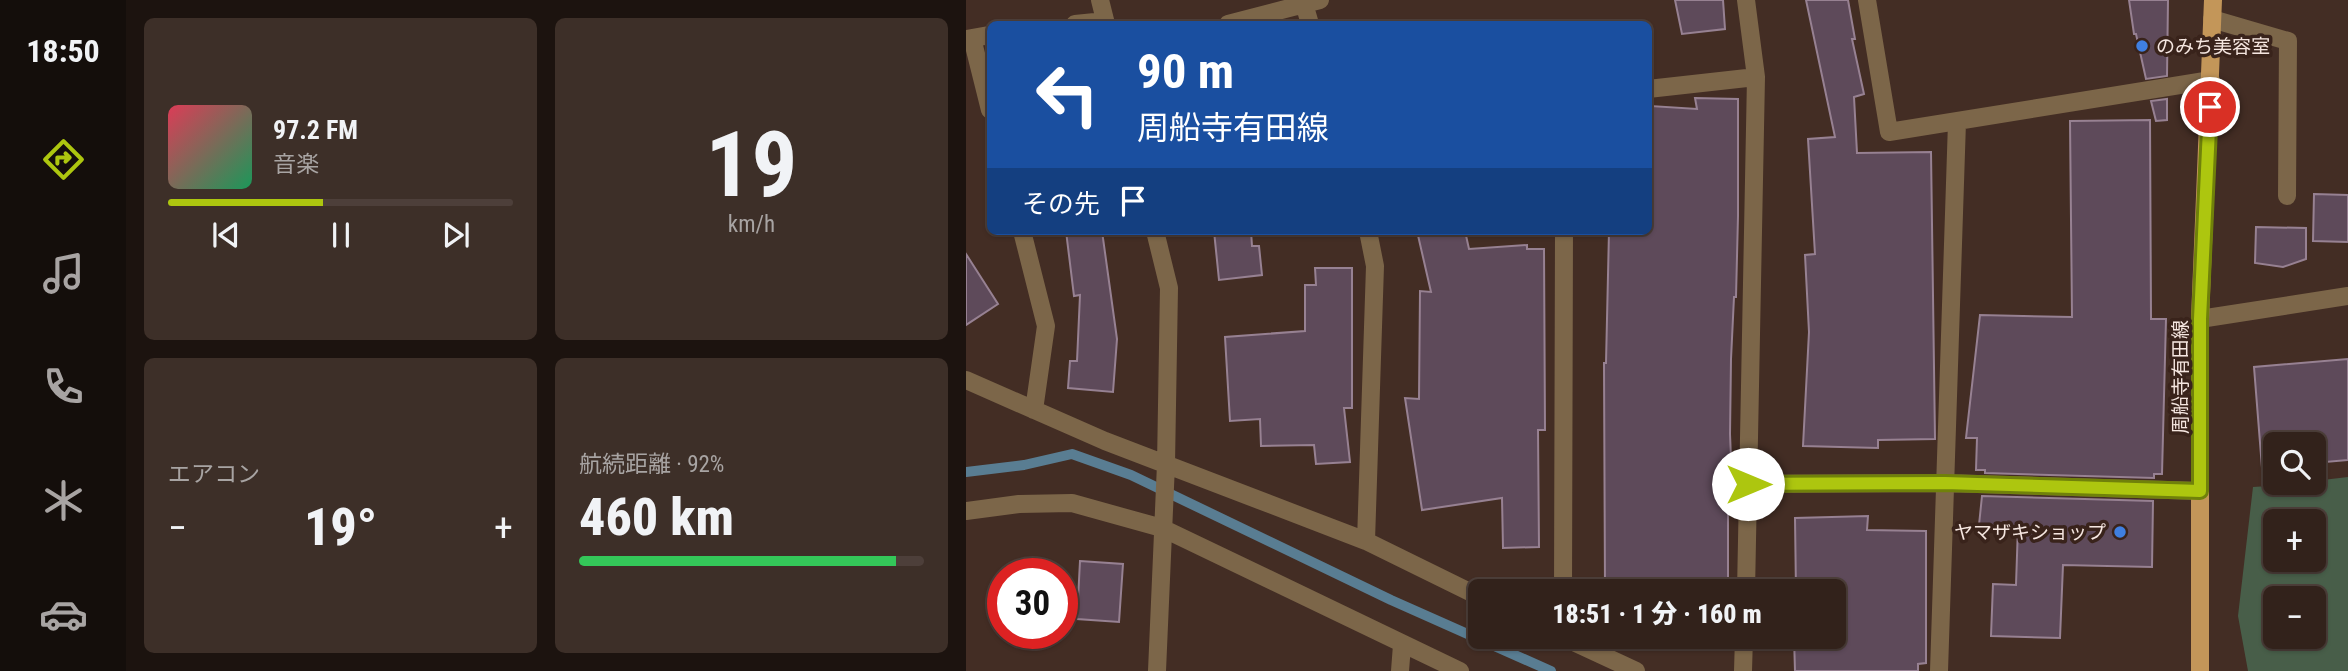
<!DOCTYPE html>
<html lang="ja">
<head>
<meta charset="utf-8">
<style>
	:root { --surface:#32221b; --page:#3d2f28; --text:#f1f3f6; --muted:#a8a4a3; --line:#4d3f3a; --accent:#adc60f }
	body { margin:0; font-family:"Roboto Condensed","Noto Sans JP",sans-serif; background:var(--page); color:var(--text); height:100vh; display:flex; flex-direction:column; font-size:26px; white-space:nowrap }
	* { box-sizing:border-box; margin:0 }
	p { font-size:23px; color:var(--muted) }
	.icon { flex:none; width:38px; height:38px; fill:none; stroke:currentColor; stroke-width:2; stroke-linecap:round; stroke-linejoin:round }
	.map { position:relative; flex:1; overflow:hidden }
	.panel { display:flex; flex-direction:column; gap:18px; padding:18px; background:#1c130f; width:840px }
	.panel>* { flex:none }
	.guide { position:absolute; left:21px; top:21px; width:665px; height:214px; border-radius:10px; box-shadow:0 2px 5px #0004,0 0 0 2px var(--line); background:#1a4fa0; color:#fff; overflow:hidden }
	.fabs { position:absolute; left:1297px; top:432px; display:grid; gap:14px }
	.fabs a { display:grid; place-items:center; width:63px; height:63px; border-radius:10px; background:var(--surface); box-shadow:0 2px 5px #0004,0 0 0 2px var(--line); font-size:35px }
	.speed { position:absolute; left:21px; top:558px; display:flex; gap:14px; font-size:35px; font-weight:700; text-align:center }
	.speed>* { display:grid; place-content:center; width:91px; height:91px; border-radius:50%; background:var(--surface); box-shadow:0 2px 5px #0004,0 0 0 2px var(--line); line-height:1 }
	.speed .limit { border:10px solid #d22; background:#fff; color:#111 }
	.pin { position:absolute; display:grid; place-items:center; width:60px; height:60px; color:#fff; margin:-30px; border:4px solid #fff; border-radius:50%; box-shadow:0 2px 7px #0007 }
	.me { position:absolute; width:77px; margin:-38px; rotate:90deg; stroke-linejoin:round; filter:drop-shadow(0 0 5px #0008) }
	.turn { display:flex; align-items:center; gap:24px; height:147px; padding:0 35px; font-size:32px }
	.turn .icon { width:91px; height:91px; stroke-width:2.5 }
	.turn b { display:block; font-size:49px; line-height:60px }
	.then { display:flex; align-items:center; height:66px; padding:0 35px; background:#0003; gap:14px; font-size:26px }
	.big { font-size:52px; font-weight:800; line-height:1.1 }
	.panel .tile { flex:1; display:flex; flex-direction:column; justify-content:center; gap:10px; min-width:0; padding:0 24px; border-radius:10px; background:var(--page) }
	.panel .dial { align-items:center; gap:0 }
	.dial b { font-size:91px; line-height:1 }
	.song { display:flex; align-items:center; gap:21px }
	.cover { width:84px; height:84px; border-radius:10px; background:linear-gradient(135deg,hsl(350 70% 55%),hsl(150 70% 35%)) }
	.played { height:7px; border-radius:4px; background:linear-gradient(90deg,var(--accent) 45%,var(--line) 45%) }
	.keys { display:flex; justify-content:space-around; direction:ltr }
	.heat { display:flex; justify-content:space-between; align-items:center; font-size:38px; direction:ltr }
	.charge { height:10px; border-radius:5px; background:linear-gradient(90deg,#34c759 92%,var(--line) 0) }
	.panel .tiles { flex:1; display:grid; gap:18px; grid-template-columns:repeat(2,1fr) }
	.trip { position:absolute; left:502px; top:579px; width:378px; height:70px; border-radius:10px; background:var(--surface); box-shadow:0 2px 5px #0004,0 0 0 2px var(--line); font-weight:800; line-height:70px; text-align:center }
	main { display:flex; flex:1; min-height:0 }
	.dock { display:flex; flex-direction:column; width:126px; justify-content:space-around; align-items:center; background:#140e0b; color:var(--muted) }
	.dock .icon { width:49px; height:49px }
	.dock .current { color:var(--accent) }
	.dock b { font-size:32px; color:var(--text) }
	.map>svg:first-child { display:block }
</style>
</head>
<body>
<main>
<nav class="dock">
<b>18:50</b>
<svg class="icon current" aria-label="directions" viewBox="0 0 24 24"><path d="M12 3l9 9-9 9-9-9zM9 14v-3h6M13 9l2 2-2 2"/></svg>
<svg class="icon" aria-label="music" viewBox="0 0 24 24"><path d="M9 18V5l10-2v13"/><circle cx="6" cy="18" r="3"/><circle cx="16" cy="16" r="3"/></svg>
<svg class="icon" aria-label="phone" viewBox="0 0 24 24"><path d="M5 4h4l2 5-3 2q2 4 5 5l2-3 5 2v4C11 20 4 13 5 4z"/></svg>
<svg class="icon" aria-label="climate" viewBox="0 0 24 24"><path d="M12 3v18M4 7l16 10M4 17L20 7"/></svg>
<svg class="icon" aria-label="car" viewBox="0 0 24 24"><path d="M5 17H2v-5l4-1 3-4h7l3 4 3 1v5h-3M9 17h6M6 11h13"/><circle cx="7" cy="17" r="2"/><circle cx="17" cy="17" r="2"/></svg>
</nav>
<section class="panel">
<div class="tiles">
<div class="tile">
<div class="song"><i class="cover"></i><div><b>97.2 FM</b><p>音楽</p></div></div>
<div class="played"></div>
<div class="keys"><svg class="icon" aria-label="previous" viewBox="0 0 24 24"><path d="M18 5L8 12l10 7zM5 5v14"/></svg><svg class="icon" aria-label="pause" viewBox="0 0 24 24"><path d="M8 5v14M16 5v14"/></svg><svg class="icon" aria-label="next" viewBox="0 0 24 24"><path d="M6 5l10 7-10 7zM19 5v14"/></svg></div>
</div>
<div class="tile dial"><b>19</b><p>km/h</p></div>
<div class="tile"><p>エアコン</p>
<div class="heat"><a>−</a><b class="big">19°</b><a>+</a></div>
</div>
<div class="tile"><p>航続距離 · 92%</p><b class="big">460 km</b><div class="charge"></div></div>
</div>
</section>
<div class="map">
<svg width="1382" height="671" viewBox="0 0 1382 671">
	<rect width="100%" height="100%" fill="#432d24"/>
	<path fill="#485e49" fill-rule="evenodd" d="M 1382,477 L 1382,671 L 1282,671 L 1272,616 L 1287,487 L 1348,483 L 1348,481 ZM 1309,522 L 1348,522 L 1348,560 L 1309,560 ZM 1309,598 L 1348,598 L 1348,637 L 1309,637 Z"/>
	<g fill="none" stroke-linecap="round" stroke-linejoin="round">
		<path stroke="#597d92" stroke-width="10" d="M 0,472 L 58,465 L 106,454 L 165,475 L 425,600 L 585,671"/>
	</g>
	<path fill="#5e4a5a" stroke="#978192" stroke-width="2" d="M 709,0 L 757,0 L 759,29 L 716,34 Z
		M 840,0 L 882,0 L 889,39 L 886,39 L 898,94 L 888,97 L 891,153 L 965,152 L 969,439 L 912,440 L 912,448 L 837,446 L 843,332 L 839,255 L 849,254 L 842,139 L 869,137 Z
		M 1163,0 L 1202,0 L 1201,76 L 1180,79 L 1170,34 L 1168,34 Z
		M 729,98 L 772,99 L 772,216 L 770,297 L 768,297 L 765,359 L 764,434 L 766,482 L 762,482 L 762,582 L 756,582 L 756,592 L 639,590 L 638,363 L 640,363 L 643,231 L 682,231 L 682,125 L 686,125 L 685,106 L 731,109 Z
		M 1201,99 L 1201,120 L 1190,121 L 1185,101 Z
		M 1184,120 L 1185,319 L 1200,319 L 1196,474 L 1188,474 L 1188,478 L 1019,473 L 1019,470 L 1010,470 L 1011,438 L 1000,438 L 1014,315 L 1106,317 L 1104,121 Z
		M 1348,194 L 1382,195 L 1382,242 L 1347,241 Z
		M 1290,227 L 1340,228 L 1340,259 L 1317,267 L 1289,263 Z
		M 100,231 L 136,231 L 151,339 L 147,392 L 102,388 L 104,361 L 111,361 L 114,295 L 108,296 Z
		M 248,231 L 285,231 L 286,246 L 293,246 L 296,275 L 253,280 Z
		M 451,231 L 499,231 L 503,249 L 561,245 L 561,249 L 578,249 L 579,430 L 572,430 L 573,547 L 537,548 L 536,498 L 456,510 L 439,398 L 453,399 L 454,291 L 465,292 Z
		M 0,254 L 32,304 L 0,325 Z
		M 349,268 L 386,268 L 386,408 L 378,408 L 384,462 L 350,464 L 348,445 L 295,446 L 294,419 L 264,421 L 259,337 L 339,331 L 339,285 L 350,285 Z
		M 1382,359 L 1382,460 L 1348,463 L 1348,444 L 1309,444 L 1309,467 L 1296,468 L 1288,367 Z
		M 1016,496 L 1187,501 L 1186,567 L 1097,565 L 1094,638 L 1025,636 L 1027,584 L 1050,585 L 1052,526 L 1013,525 Z
		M 902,516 L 901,530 L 960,531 L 960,663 L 952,664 L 952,671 L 829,671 L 828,637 L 868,637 L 868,592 L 830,592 L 829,518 Z
		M 114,561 L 157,564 L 153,622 L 111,619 Z"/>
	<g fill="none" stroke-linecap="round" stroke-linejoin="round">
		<path stroke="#7c6649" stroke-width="18" d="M 134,0 L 140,24
			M 337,0 L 344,24
			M 901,0 L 923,132 L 1245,80
			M 1246,19 L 1322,41 L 1321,196
			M 109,24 L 139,21
			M 262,24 L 354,0
			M 6,38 L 24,110
			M 0,39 L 24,35
			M 682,89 L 790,77
			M 56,231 L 80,326 L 68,410
			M 189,231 L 203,288 L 200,464 L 191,671
			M 1234,319 L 1382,296
			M 0,380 L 139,441 L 400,541 L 514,597
			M 782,484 L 979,483 L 1234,491
			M 0,511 L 53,504 L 106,503 L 196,528 L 494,671
			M 400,541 L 409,266 L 402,231
			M 597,592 L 598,231
			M 780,592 L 790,77 L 780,0
			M 597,637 L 670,671
			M 434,671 L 436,645
			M 777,671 L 778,637
			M 973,671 L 991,122"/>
		<path stroke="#c39659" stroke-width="18" d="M 1234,671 L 1234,319 L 1247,0"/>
	</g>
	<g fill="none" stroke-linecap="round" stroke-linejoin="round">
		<defs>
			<path id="route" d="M 782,484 L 979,483 L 1234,491 L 1234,319 L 1244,107"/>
		</defs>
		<use href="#route" stroke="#70810a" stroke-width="18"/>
		<use href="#route" stroke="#adc60f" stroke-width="12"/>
	</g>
	<g fill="#3f7fe0" stroke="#39231b" stroke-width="2.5">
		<circle cx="1176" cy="46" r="7"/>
		<circle cx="1154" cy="532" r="7"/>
	</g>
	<g text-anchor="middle" stroke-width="7" stroke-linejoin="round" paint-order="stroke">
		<g font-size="19" fill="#f5e6e0" stroke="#39231b" text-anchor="start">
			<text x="1190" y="53">のみち美容室</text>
			<text x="1140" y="539" text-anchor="end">ヤマザキショップ</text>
		</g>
		<g font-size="19" fill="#f5e6e0" stroke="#39231b">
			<text transform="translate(1214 377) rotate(-90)" y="7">周船寺有田線</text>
		</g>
	</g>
</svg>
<div class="fabs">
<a><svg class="icon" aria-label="search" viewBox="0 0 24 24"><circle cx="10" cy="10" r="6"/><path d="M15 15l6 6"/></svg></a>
<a>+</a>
<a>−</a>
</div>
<div class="speed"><div class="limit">30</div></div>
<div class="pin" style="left:1244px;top:107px;background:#d93025"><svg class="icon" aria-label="arrive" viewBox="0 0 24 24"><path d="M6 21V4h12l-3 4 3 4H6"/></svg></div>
<svg class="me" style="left:782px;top:484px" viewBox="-20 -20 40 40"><circle r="19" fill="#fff"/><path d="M0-13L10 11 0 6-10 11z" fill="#adc60f"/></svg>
<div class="trip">18:51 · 1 分 · 160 m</div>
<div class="guide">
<div class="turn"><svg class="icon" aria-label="left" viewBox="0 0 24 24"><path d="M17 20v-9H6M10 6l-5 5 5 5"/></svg><div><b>90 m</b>周船寺有田線</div></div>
<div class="then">その先<svg class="icon" aria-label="arrive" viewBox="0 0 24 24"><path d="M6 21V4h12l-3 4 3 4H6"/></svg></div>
</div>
</div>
</main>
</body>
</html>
